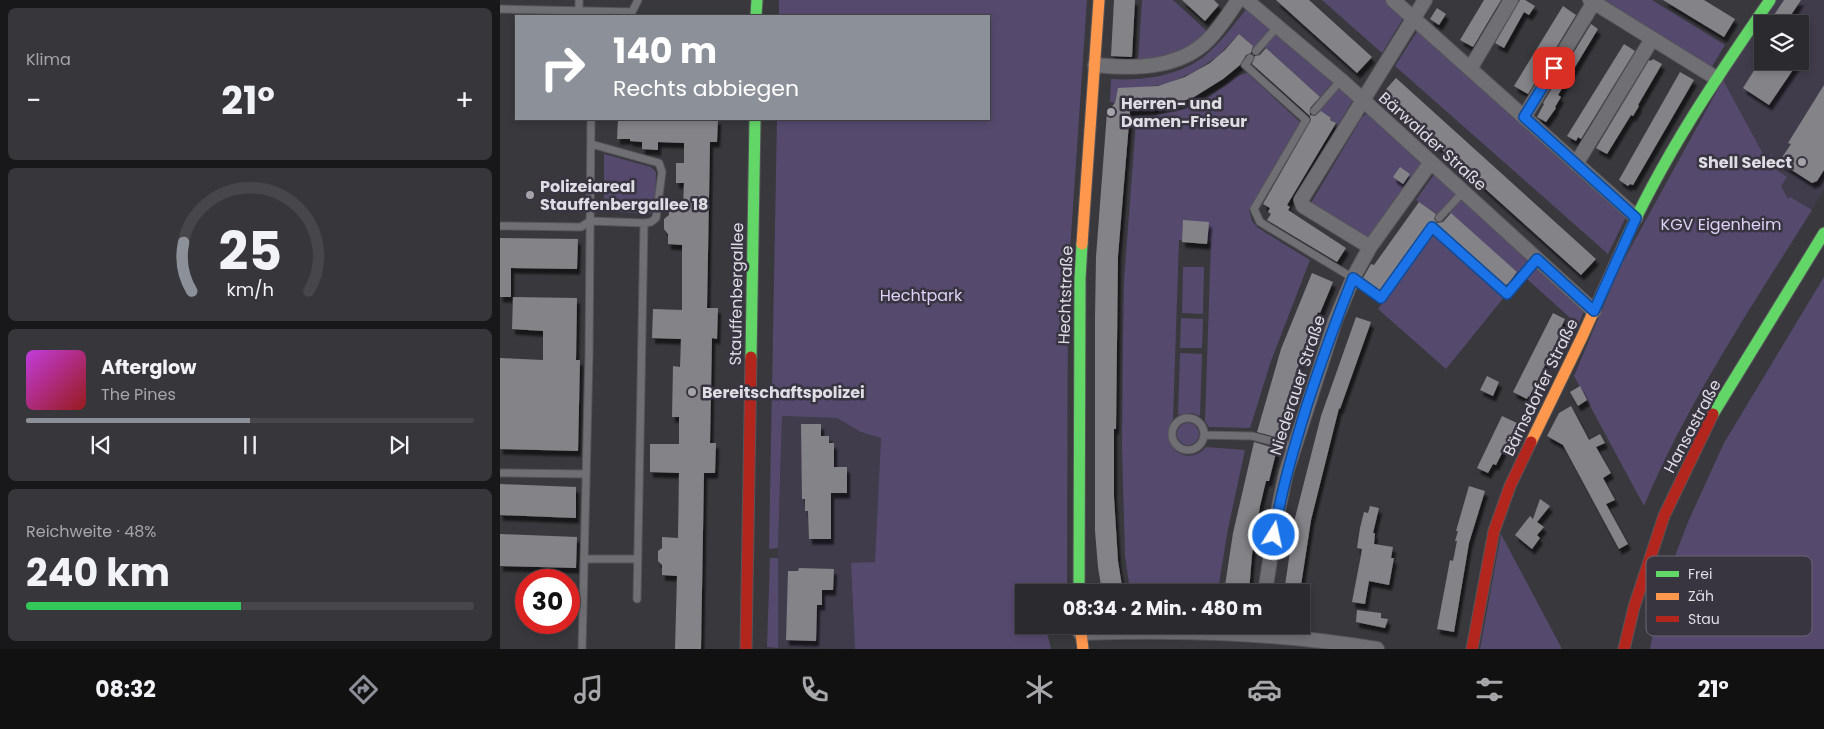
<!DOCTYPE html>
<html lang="de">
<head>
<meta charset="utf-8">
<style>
	:root { --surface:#2b2a2e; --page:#37363a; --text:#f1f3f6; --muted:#a6a7aa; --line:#47464a; --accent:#8c9099 }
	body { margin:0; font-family:Poppins,sans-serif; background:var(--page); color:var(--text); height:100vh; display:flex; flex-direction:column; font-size:19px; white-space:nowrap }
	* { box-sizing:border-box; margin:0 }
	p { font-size:16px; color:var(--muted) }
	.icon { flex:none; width:28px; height:28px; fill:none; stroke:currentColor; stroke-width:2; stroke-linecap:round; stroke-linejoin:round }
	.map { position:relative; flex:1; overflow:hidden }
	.side { display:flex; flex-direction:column; gap:8px; padding:8px; background:#181719; width:500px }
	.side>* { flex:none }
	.top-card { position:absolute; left:15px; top:15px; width:475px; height:105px; border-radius:0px; box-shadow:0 2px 8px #0003,0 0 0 1px var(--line); background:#8c9099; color:#fff; overflow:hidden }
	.tools { position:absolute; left:1254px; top:15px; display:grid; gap:10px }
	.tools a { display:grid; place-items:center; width:55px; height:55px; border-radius:0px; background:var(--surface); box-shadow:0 2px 8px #0003,0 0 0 1px var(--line); font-size:25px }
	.speed { position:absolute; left:15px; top:569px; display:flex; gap:10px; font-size:25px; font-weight:700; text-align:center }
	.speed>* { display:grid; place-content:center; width:65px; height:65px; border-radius:50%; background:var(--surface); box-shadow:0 2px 8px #0003,0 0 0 1px var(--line); line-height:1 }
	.speed .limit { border:8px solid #d22; background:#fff; color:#111 }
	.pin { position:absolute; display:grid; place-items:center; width:42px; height:42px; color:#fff; margin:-21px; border-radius:10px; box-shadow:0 2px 8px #0006 }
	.me { position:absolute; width:55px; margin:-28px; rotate:10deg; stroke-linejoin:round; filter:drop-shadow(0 0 4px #0008) }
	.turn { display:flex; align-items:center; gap:18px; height:105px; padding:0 15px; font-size:22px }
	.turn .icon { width:65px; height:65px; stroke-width:2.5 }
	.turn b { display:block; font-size:35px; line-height:42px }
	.big { font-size:38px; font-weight:700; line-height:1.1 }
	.side .card { flex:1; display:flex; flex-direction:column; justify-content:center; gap:8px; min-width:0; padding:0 18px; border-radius:8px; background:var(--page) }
	.side .dial { align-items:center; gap:0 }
	.dial svg { height:130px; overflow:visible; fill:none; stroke:var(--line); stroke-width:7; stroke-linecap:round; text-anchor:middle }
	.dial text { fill:var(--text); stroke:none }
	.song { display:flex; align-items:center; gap:15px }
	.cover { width:60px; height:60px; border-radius:8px; background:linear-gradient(135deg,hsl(290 70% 55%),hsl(0 70% 35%)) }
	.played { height:5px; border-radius:2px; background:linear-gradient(90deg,var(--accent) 50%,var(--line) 50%) }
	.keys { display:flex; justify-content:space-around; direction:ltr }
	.heat { display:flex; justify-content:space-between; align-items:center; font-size:28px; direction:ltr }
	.charge { height:8px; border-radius:4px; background:linear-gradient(90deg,#34c759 48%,var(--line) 0) }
	.trip { position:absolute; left:515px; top:584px; width:295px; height:50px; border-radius:0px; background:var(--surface); box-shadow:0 2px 8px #0003,0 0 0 1px var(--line); font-weight:700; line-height:50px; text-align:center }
	.dock { display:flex; height:80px; justify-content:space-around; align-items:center; background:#111112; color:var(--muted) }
	.dock .icon { width:35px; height:35px }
	.dock .active { color:var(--accent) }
	.dock b { font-size:22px; color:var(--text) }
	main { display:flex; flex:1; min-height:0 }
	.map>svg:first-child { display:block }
</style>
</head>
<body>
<main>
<section class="side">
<div class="card"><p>Klima</p>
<div class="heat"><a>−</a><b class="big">21°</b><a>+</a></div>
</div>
<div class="card dial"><svg viewBox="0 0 100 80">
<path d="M14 69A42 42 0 1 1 86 69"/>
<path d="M14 69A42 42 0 0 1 9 39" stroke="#8c9099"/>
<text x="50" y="56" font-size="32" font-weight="700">25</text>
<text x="50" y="72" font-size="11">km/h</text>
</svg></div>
<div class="card">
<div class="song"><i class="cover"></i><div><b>Afterglow</b><p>The Pines</p></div></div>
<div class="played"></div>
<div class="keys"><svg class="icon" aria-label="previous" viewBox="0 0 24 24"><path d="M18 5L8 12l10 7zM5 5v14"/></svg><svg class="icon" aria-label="pause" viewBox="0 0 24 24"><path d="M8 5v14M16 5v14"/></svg><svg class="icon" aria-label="next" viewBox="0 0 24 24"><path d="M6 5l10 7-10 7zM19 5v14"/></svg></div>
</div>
<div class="card"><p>Reichweite · 48%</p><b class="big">240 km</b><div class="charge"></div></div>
</section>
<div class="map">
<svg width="1324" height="649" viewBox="0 0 1324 649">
	<defs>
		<filter id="shadow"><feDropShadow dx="3" dy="5.5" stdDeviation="1" flood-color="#0009"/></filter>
	</defs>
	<rect width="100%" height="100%" fill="#39383d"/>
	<path fill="#413c4c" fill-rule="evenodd" d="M 1277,0 L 1324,0 L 1324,189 L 1312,210 L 1290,197 L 1288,199 L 1281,186 L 1287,177 L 1277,171 L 1272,164 L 1271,155 L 1268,162 L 1223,80 ZM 1262,24 L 1300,24 L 1300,61 L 1262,61 Z
		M 282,416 L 337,418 L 361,432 L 381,438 L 375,563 L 351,564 L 355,649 L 278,648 L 278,558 Z"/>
	<path fill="#56496e" d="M 279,0 L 587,0 L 568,280 L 567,592 L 524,592 L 524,625 L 545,625 L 551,649 L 355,649 L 351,563 L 375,562 L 381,438 L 361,432 L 337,418 L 282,416 L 278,548 L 269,549 L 277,119 L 489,119 L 489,16 L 279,16 Z
		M 642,0 L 673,0 L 709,33 L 679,54 L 638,63 Z
		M 822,0 L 885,0 L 904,17 L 882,53 Z
		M 1097,0 L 1152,0 L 1225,45 L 1211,68 Z
		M 748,7 L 772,28 L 755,48 L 739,34 L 717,57 L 694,72 L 666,84 L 639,88 L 616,96 L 615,103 L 610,102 L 611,79 C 644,81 681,76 707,54 C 723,40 735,23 748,7 Z
		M 918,30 L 1126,217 L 1108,254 L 895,66 Z
		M 777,32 L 834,81 L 820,97 L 764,46 Z
		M 747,73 L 800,122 L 749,210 L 752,221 L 758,228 L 810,260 L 771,361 L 750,428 L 709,427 L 705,421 L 711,242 L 679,240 L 673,419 C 657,445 687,469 706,447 L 745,450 L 728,529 L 718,590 L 630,590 L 625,556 L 622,447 L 623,335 L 624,281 L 636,122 L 641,118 L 685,109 L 707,98 L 740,75 Z
		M 1223,80 L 1267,161 L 1272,154 C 1272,168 1276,170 1287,177 L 1281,186 L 1288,199 L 1290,197 L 1312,210 C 1252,306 1188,401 1144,506 L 1074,376 L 1120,267 Z
		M 840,87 L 853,100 L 838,125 L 830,119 L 831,118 L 818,112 Z
		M 866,114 L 871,115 L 922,163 L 868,238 L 811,203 L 862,117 Z
		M 104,154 L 151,167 L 156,172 L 155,210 L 149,214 L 104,211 Z
		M 937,175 L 957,193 L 938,215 L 916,200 L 933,176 Z
		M 962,197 L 1032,261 L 1020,275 L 949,212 Z
		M 937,236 L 1005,296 L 946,369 L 878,309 L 928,237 Z
		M 1038,266 L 1085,309 L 1078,325 L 1027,279 Z
		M 683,267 L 704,267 L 703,314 L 682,313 Z
		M 1324,277 L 1324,649 L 1150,649 L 1157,610 L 1173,561 L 1188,522 L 1224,443 Z
		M 681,318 L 703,319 L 702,348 L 680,348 Z
		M 680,353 L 702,354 L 700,416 L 692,413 L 678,415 Z
		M677 434a11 11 0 1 1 22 0a11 11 0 1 1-22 0Z
		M 1001,534 L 1062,649 L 980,649 Z
		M 270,558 L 278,558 L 278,648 L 267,647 Z"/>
	<path fill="#848388" filter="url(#shadow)" d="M 614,0 L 635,0 L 632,57 L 611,56 Z
		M 682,0 L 714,0 L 719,5 L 705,21 Z
		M 776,0 L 809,0 L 872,57 L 857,73 Z
		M 984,0 L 1001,0 L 973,47 L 960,40 Z
		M 1020,0 L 1025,0 L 1035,6 L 1029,15 L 1024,12 L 1004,48 L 995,43 Z
		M 1163,0 L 1204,0 L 1235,19 L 1224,37 Z
		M 1284,0 L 1301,0 L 1285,24 L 1268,24 Z
		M 1063,6 L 1076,15 L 1028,94 L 1014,86 Z
		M 937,8 L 946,14 L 939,25 L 930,19 Z
		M 1091,24 L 1098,29 L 1058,95 L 1061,97 L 1055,107 L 1056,108 L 1046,122 L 1037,117 L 1044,104 L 1043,103 Z
		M 739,34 L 753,46 L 751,53 L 746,55 L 740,65 L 723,79 L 694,97 L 675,104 L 654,109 L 630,111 L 618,256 L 616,429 L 614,429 L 614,497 L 618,561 L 623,592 L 602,592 L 598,567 L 595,531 L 595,318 L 596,257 L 607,112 L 615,103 L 618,88 L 658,86 L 685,77 L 710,63 L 725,50 Z
		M 1124,44 L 1135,51 L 1081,139 L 1078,137 L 1076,141 L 1067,136 Z
		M 766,48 L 820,97 L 810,108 L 810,115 L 815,116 L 821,111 L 831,118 L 830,120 L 836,123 L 787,205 L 790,207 L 788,210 L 846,248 L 837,262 L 767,220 L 771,214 L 768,212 L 770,208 L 763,204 L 811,120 L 810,116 L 752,64 L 755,56 L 760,55 Z
		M 1153,59 L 1162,64 L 1138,105 L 1139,106 L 1133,116 L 1131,115 L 1107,154 L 1096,148 L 1149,60 L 1151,61 Z
		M 1260,61 L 1299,61 L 1269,105 L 1243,88 Z
		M 1180,72 L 1194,80 L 1133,185 L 1130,184 L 1128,186 L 1119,180 L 1120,178 Z
		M 896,78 L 1096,259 L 1081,275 L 881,95 Z
		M 1324,85 L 1324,170 L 1317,181 L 1312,183 L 1279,162 L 1291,144 L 1288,143 Z
		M 118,119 L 218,119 L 217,142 L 210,142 L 207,308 L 218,308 L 217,339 L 212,338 L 210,443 L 216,443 L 215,473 L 204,473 L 201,649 L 175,649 L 177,576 L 162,575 L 162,565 L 158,561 L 158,551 L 162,548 L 162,537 L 178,538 L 179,473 L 150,472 L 150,444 L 179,444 L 179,417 L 172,417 L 173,366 L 180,367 L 181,339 L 152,338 L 153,309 L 182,310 L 182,245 L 168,244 L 168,234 L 164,229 L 164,219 L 169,215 L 169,205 L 183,205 L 184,183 L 176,183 L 176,163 L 184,163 L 184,143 L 158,142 L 158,150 L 142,149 L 142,142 L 130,141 L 130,139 L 117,139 Z
		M 900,167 L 910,174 L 903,184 L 893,177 Z
		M 919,202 L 936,214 L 934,219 L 937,223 L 943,222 L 951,213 L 1017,272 L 1008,284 L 1005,285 L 932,222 L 928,224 L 880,291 L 863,278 L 871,264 L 874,265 Z
		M 683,220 L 709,222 L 707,244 L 682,242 Z
		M 0,238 L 78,239 L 77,269 L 11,268 L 11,297 L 0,297 Z
		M 812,273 L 833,282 L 820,313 L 818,312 L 805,346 L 787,401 L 789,401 L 779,438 L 757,432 L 781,349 Z
		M 13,297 L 77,298 L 76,360 L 80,360 L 78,451 L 0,449 L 0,358 L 43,360 L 43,331 L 12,329 Z
		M 1053,313 L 1065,319 L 1058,334 L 1060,335 L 1029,397 L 1028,396 L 1027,399 L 1013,392 Z
		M 856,317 L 871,322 L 840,409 L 839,408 L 811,520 L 800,592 L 784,592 L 795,518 L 821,416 Z
		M 987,376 L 999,382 L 993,396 L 980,390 Z
		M 1080,386 L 1087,400 L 1078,406 L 1070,392 Z
		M 1071,406 L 1089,440 L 1100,434 L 1105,443 L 1096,447 L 1111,473 L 1103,478 L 1115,500 L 1106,504 L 1128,544 L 1119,549 L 1063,445 L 1047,436 L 1059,413 Z
		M 1002,416 L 1017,423 L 996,465 L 993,464 L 988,473 L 977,468 Z
		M 301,424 L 321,424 L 321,436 L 329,436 L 329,443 L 334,443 L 334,467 L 347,467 L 347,493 L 331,493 L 331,539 L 309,539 L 308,511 L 305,511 L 305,499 L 302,499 Z
		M 754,442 L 777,449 L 769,481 L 766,481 L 760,506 L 752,555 L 749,592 L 724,592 L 733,533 Z
		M 0,484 L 76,487 L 76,518 L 0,515 Z
		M 969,486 L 985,491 L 969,543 L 954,632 L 937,629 L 950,560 L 953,561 L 957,541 L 955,541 L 958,531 L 956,531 Z
		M 1040,499 L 1050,506 L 1037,522 L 1044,527 L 1037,535 L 1040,538 L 1032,549 L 1015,535 L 1030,516 L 1033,519 Z
		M 870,506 L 879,508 L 873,533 L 875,533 L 874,544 L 893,547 L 891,558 L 894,558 L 889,585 L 869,581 L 865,604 L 852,602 L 861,555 L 862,549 L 857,548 L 860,528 L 864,512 L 868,513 Z
		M 0,534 L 77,537 L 76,568 L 0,566 Z
		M 299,568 L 334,569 L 333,590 L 322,590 L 322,605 L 317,605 L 316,641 L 286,640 L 288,571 L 298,571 Z
		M 857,610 L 881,613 L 881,618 L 888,619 L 885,628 L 856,622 Z"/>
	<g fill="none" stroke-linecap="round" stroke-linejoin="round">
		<defs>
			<path id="lane" d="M 0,9 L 132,12
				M 79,11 L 79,0
				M 130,16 L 138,0
				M 756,51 L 777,27
				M 750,58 L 745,65 L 806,120 L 754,209 L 760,222 L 853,278 L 881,298 L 932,227 L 1007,294 L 1037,259
				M 814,111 L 841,80
				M 939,218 L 963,192
				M 0,226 L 81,227 L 90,221 L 144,223 L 151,222 L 156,218 L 162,172 L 159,163 L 91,144
				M672 434a16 16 0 1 1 32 0a16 16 0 1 1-32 0Z
				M 704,435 L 752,436 L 794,447
				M 0,473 L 85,474
				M 84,559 L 138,559
				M 137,599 L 144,223
				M 82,649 L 89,354 L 91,119"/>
			<path id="street" d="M 746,0 L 841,80 L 1094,311
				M 893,0 L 1136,217
				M 1090,0 L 1216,78
				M 595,65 C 633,69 679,69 708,40 C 720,28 729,14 738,0
				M 970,69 L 1011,0
				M 1024,117 L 1094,2
				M 1076,164 L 1152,39
				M 870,247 L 803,206 L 801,200 L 925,0
				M 765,592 L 777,515 L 786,473 L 835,321 L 853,278 L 870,247 L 931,162
				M 580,633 C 679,630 779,632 877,649"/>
			<path id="fast" d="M 256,16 L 257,0
				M 1123,246 C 1162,158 1216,78 1270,0
				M 251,357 L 255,119
				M 1213,414 L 1324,233
				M 579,592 L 580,279 L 582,244"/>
			<path id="slow" d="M 582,244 L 599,0
				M 1031,442 L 1082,337 L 1123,246
				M 580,625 L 583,649"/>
			<path id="jam" d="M 246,649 L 251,357
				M 972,649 L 994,531 L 1010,486 L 1031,442
				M 1124,649 L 1134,607 L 1164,516 L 1213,414"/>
		</defs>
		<use href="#lane" stroke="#56555a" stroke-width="9"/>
		<use href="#street" stroke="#56555a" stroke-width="16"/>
		<use href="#fast" stroke="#56555a" stroke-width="13"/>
		<use href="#slow" stroke="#56555a" stroke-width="13"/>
		<use href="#jam" stroke="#56555a" stroke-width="13"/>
		<use href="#lane" stroke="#706f74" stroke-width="7"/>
		<use href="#street" stroke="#706f74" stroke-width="14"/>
		<use href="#fast" stroke="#63d668" stroke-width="11"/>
		<use href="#slow" stroke="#ff974d" stroke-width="11"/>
		<use href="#jam" stroke="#b3261e" stroke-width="11"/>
	</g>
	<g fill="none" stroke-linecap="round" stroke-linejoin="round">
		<defs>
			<path id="route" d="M 774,535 C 781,490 794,448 807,405 C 821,362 836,320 853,278 L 881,298 L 932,227 L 1007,294 L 1037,259 L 1094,311 L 1136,218 L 1024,117 L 1054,68"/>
		</defs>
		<use href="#route" stroke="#114b97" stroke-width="12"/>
		<use href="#route" stroke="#1a73e8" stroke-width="9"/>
	</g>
	<g fill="#a5a3aa" stroke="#383540" stroke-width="2">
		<circle cx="611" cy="112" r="5"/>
		<circle cx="1302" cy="162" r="5"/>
		<circle cx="30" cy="195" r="5"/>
		<circle cx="192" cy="392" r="5"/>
	</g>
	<g text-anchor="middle" stroke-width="5" stroke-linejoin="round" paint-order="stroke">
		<g font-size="16" font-weight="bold" fill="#dfdde4" stroke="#383540" text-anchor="start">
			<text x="621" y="109">Herren- und<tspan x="621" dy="18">Damen-Friseur</tspan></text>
			<text x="1292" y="168" text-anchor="end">Shell Select</text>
			<text x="40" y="192">Polizeiareal<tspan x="40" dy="18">Stauffenbergallee 18</tspan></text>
			<text x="202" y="398">Bereitschaftspolizei</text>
		</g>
		<g font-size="16" fill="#dfdde4" stroke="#383540">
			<text transform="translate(933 141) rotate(42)" y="6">Bärwalder Straße</text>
			<text transform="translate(236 294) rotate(-89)" y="6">Stauffenbergallee</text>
			<text transform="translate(565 295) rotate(-88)" y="6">Hechtstraße</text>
			<text transform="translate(797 385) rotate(-72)" y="6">Niederauer Straße</text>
			<text transform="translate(1040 387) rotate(-64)" y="6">Bärnsdorfer Straße</text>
			<text transform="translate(1192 426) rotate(-62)" y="6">Hansastraße</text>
		</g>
		<g font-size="16" fill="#ddd2f7" stroke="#383540">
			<text x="1221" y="230">KGV Eigenheim</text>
			<text x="421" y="301">Hechtpark</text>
		</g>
	</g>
	<rect x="1146" y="556" width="166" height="80" rx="8" fill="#383540" stroke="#6a6771" stroke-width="1"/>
	<rect x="1156" y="571" width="23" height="6" fill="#63d668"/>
	<rect x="1156" y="593" width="23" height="7" fill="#ff974d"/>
	<rect x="1156" y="616" width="23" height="6" fill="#b3261e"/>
	<g font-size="14" fill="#dfdde4">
		<text x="1188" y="579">Frei</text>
		<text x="1188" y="601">Zäh</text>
		<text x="1188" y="624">Stau</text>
	</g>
</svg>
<div class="tools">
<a><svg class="icon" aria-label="layers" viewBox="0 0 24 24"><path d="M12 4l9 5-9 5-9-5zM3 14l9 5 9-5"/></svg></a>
</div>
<div class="speed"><div class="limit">30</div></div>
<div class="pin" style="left:1054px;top:68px;background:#d93025"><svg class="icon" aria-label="arrive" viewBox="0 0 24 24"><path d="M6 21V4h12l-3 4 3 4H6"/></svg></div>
<svg class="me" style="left:774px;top:535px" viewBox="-20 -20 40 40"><circle r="17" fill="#1a73e8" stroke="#fff" stroke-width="3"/><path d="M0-11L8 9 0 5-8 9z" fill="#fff"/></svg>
<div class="trip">08:34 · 2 Min. · 480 m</div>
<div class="top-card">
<div class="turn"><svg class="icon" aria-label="right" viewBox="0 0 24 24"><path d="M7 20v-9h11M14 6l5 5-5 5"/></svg><div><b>140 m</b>Rechts abbiegen</div></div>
</div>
</div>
</main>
<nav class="dock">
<b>08:32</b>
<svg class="icon active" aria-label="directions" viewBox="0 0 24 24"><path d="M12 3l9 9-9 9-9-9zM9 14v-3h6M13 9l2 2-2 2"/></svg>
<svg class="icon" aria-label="music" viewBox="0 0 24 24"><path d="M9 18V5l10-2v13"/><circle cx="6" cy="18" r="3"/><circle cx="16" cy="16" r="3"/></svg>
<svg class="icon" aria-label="phone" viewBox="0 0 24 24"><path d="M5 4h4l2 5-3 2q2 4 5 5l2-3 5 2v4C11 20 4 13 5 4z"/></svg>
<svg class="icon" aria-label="climate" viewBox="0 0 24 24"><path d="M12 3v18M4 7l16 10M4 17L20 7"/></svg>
<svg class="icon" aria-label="car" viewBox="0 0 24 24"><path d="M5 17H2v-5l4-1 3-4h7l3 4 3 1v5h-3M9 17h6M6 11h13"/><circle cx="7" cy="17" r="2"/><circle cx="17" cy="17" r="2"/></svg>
<svg class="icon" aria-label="filters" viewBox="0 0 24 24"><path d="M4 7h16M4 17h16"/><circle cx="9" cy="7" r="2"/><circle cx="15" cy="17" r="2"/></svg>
<b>21°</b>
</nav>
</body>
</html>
